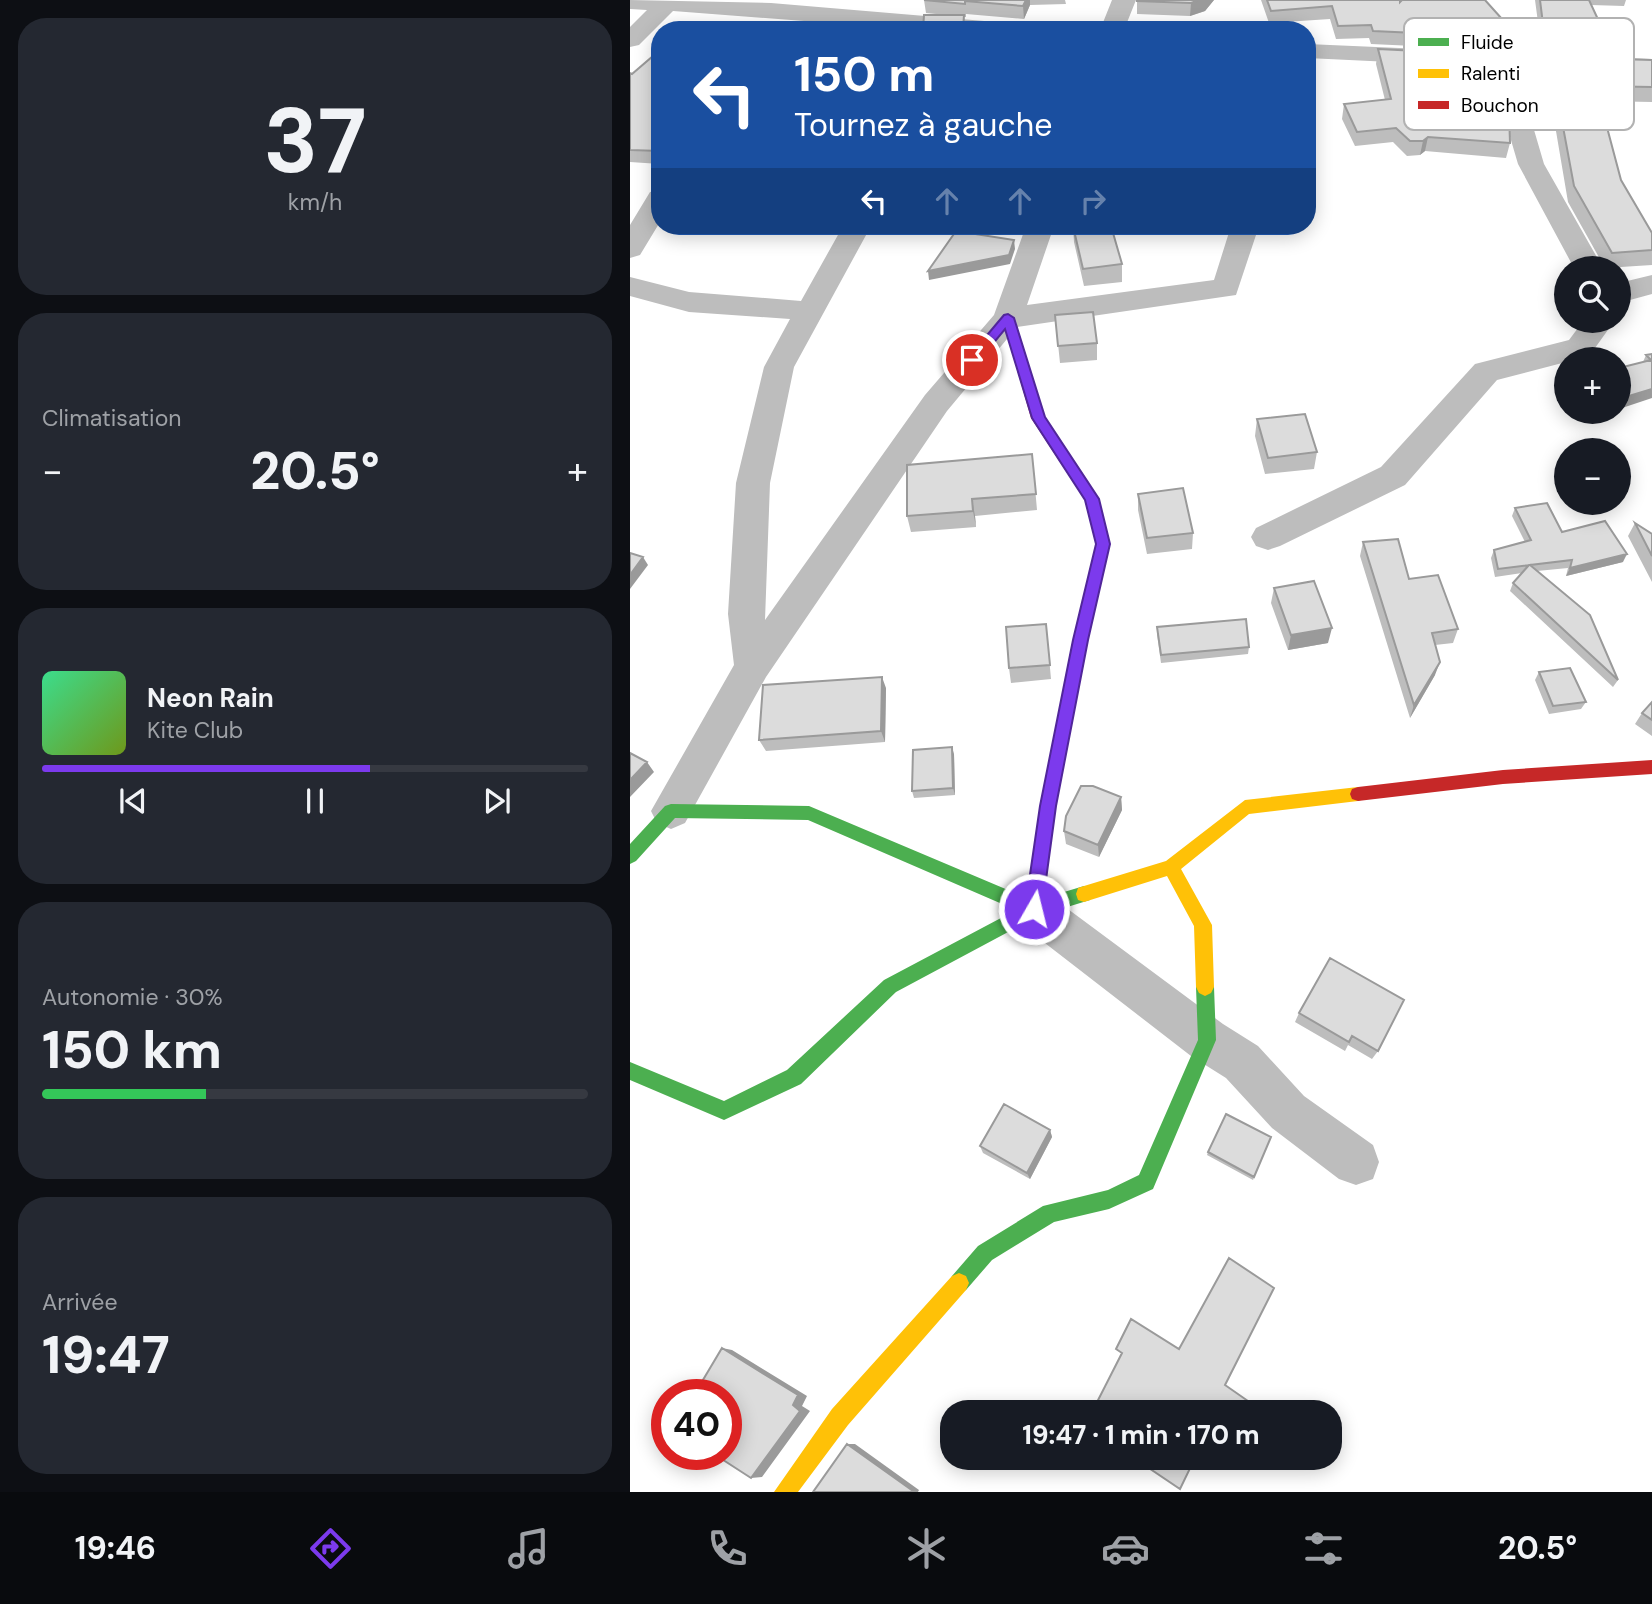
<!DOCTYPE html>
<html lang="fr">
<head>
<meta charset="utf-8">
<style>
	:root { --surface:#171b24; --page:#242831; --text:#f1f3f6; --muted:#9ea1a6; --line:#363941; --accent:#7c3aed }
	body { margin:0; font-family:"DM Sans",sans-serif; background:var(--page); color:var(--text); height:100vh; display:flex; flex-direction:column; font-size:26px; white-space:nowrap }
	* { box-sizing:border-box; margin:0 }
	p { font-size:23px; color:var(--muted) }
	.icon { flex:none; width:38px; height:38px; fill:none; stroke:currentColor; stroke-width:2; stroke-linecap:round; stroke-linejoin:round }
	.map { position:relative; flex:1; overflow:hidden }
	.details { display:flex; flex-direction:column; gap:18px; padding:18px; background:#0d0f14; width:630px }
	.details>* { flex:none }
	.guide { position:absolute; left:21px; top:21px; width:665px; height:214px; border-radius:28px; box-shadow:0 4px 18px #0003; background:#1a4fa0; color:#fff; overflow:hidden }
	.tools { position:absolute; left:924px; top:256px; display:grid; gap:14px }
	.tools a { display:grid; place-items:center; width:77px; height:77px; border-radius:50%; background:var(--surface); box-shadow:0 4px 18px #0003; font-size:35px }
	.speed { position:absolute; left:21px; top:1379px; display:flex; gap:14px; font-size:35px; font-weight:700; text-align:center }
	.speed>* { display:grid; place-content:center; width:91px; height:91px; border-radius:50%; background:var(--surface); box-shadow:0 4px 18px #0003; line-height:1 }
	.speed .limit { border:10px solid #d22; background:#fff; color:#111 }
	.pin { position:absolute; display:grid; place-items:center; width:60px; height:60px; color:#fff; margin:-30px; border:4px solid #fff; border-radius:50%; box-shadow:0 2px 7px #0007 }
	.me { position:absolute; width:77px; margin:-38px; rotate:8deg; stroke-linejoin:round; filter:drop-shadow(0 0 5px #0008) }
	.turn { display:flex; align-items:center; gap:24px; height:147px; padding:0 28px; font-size:32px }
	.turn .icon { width:91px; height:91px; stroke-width:2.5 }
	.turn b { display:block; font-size:49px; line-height:60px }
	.lanes { display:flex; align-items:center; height:66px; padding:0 28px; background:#0003; justify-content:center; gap:35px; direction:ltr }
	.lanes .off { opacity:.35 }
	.big { font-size:52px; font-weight:800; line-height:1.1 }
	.details .widget { flex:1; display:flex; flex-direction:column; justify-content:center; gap:10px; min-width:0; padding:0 24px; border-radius:28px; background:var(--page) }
	.details .dial { align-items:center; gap:0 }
	.dial b { font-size:91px; line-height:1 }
	.song { display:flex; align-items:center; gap:21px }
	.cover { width:84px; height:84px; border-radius:10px; background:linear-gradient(135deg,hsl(150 70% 55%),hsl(80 70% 35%)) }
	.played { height:7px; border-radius:4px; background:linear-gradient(90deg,var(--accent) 60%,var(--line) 60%) }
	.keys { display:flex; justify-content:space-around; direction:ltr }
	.heat { display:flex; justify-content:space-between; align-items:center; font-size:38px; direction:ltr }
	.charge { height:10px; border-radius:5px; background:linear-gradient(90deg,#34c759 30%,var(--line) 0) }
	.trip { position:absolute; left:310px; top:1400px; width:402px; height:70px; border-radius:28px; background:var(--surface); box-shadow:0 4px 18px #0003; font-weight:800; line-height:70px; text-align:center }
	.menu { display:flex; height:112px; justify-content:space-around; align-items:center; background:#090b0e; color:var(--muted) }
	.menu .icon { width:49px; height:49px }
	.menu .current { color:var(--accent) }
	.menu b { font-size:32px; color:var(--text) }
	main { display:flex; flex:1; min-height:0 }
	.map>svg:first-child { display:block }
</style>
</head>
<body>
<main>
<section class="details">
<div class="widget dial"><b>37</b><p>km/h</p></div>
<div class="widget"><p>Climatisation</p>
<div class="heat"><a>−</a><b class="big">20.5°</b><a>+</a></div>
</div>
<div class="widget">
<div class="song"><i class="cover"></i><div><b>Neon Rain</b><p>Kite Club</p></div></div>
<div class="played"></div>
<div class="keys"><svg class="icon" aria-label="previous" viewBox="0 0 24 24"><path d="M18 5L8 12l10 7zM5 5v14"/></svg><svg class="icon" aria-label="pause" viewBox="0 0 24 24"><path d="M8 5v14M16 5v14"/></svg><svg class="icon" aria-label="next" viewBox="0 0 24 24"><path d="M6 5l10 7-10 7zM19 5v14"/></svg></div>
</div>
<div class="widget"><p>Autonomie · 30%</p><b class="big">150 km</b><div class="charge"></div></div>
<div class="widget"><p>Arrivée</p><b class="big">19:47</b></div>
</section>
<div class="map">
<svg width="1022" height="1492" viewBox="0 0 1022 1492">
	<rect width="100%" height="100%" fill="#fff"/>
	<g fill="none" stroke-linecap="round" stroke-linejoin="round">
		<path fill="#bdbdbd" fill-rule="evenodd" d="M 0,0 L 141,3 L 378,23 L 386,25 L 390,30 L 290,30 L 43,11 L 9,45 L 0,47 L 0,27 L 17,10 L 0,9 Z
			M 482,0 L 506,0 L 494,30 L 470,30 Z
			M 677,44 L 1022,59 L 1022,73 L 891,69 L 897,106 L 914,164 L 973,268 L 944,268 L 888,164 L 871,106 L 866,67 L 677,58 Z
			M 30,190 L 30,222 L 10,255 L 0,258 L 0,225 L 20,192 Z
			M 213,226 L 241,226 L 164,367 L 140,483 L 135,620 L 295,395 L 364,315 L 396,226 L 424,226 L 397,305 L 584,280 L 601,226 L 629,226 L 606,295 L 387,327 L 317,411 L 136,677 L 55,823 L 41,829 L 27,823 L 21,811 L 104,665 L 98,614 L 106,483 L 134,367 L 160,319 L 59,312 L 0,296 L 0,277 L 59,292 L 171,301 Z
			M 1022,275 L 1022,294 L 989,303 L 989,283 Z
			M 954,320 L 985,320 L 960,355 L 936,359 L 936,362 L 867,380 L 775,485 L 650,546 L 638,550 L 626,546 L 621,537 L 626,528 L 751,467 L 845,364 L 939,340 Z
			M 404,890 L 419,895 L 593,1024 L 628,1046 L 674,1096 L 743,1145 L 749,1162 L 743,1179 L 726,1185 L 709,1179 L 642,1128 L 596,1078 L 561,1056 L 389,923 L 383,909 L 389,895 Z"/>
		<path fill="#4caf50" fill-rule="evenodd" d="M 41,804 L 179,806 L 397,898 L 409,812 L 411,807 L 417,805 L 423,807 L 425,812 L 414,898 L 454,886 L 460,888 L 462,894 L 460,900 L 408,916 L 266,992 L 171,1084 L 94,1120 L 0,1080 L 0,1062 L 94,1101 L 157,1070 L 254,980 L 386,910 L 178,820 L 45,818 L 6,861 L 0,864 L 0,844 L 35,806 Z
			M 575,978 L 581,981 L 584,987 L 586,1040 L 523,1189 L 479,1209 L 424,1222 L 362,1260 L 336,1290 L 329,1293 L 322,1290 L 319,1283 L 322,1276 L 348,1246 L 413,1206 L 478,1190 L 509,1175 L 568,1040 L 566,987 L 569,981 Z"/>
		<path fill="#ffc107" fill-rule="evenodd" d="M 452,479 L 457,480 L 469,499 L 480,544 L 457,640 L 425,812 L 423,817 L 417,819 L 411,817 L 409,812 L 443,640 L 466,544 L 455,500 L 445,484 Z
			M 728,787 L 734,789 L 736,794 L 734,799 L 728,801 L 619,814 L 551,869 L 582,925 L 584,987 L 581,993 L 575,996 L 569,993 L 566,987 L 564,926 L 537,876 L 454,902 L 448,900 L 446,894 L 448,888 L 454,886 L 536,861 L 615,800 Z
			M 329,1273 L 336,1276 L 339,1283 L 336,1290 L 218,1425 L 168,1492 L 144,1492 L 202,1409 L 322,1276 Z"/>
		<path fill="#c62828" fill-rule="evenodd" d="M 378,314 L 384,318 L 414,417 L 457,480 L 459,484 L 457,488 L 447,488 L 401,418 L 372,318 Z
			M 1022,760 L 1022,774 L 873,784 L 728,801 L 722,799 L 720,794 L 722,789 L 728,787 L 873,770 Z"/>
	</g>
	<path fill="#bdbdbd" d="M 294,0 L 435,0 L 436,4 L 400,5 L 394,19 L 336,14 L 336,17 L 334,17 L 336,30 L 293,30 L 316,15 L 296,13 Z
		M 507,0 L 584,0 L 575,11 L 560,16 L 507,14 Z
		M 631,0 L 770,0 L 770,2 L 873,37 L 870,50 L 741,44 L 739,38 L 706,39 L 700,19 L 639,23 Z
		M 905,0 L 996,0 L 994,6 L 961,5 L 979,43 L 975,54 L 912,52 Z
		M 748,49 L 880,143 L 876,158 L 795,151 L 790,155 L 777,156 L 763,142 L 725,146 L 712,119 L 714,104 L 755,100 L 746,64 Z
		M 30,50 L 30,164 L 0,162 L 0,73 L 2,74 Z
		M 920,57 L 1022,60 L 1022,102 L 970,101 L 991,180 L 1022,233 L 1022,265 L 975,268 L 938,202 L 916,72 Z
		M 443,226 L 492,264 L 492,282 L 454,286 L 444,242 Z
		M 425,315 L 467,343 L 467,360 L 430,363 Z
		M 1022,354 L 1022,398 L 1013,362 L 1016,355 Z
		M 627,419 L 687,452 L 684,469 L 635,474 L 625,436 Z
		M 402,454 L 407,510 L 345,516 L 346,527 L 281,532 L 277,516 Z
		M 508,494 L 563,533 L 562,549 L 517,554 L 508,510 Z
		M 885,508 L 993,562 L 936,576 L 938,568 L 907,571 L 988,680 L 983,687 L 880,591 L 883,583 L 892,573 L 865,577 L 861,558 L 864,550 L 895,542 L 882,516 Z
		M 1005,523 L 1022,534 L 1022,582 L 998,536 Z
		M 733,542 L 828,629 L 823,643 L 805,645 L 805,675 L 780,718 L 730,556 Z
		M 644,588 L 698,643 L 658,650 L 641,603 Z
		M 416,624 L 421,679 L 381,683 L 379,668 Z
		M 527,627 L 619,647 L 618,654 L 531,663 L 527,634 Z
		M 909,672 L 956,702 L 951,709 L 919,714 L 905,680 Z
		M 256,688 L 255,742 L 136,751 L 129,740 Z
		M 1022,702 L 1022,736 L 1005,724 L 1012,713 Z
		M 324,754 L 325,795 L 284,798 L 282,791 Z
		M 491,797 L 492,810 L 469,857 L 436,844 L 434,831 Z
		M 700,958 L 748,1051 L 742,1059 L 718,1045 L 715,1051 L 665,1022 L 669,1013 Z
		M 420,1130 L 422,1137 L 400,1179 L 353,1153 L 350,1146 Z
		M 641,1137 L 623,1180 L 577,1155 L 578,1152 Z"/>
	<path fill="#9a9a9a" d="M 396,0 L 400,0 L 400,5 L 394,19 L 393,6 Z
		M 569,0 L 584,0 L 575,11 L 560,16 L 561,3 Z
		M 798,137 L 795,151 L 790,155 L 793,141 Z
		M 384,240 L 385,249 L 380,264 L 299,280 L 298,271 Z
		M 1022,389 L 1022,398 L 989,409 L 989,399 Z
		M 342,499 L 345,516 L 346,527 L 343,511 Z
		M 997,554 L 993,562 L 936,576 L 940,568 Z
		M 13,557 L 18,565 L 0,589 L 0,575 Z
		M 702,628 L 698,643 L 658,650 L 661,635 Z
		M 810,662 L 805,675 L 780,718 L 784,705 Z
		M 252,677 L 256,688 L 255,742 L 251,731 Z
		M 322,747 L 324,754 L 325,795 L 323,788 Z
		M 17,762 L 24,772 L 0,797 L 0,780 Z
		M 491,797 L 492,810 L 469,857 L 468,845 Z
		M 420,1130 L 422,1137 L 400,1179 L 397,1173 Z
		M 92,1348 L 102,1350 L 177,1396 L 172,1406 L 180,1411 L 132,1477 L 121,1478 Z
		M 217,1444 L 225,1444 L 289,1490 L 288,1492 L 283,1492 Z"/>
	<path fill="#dcdcdc" stroke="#9a9a9a" stroke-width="2" d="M 294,0 L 396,0 L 393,6 L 335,1 L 335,4 Z
		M 507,0 L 569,0 L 561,3 L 507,1 Z
		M 637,0 L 770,0 L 770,2 L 772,0 L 855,0 L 872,19 L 873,37 L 743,31 L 741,25 L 708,26 L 702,6 L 641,11 Z
		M 910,0 L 959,0 L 979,43 L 915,40 Z
		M 294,15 L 334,15 L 333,30 L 293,30 Z
		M 61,23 L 79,30 L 54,30 Z
		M 748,49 L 867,55 L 872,92 L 879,112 L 880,143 L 798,137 L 793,141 L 780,141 L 766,128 L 727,132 L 714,104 L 761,99 Z
		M 30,50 L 30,151 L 0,150 L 0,73 L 2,74 Z
		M 920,57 L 1022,60 L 1022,87 L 966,86 L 991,180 L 1022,233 L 1022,250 L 982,253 L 944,186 Z
		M 443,226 L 481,226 L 492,264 L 453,269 Z
		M 326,231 L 384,240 L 379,255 L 298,271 Z
		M 463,312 L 467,343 L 428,346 L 425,315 Z
		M 1022,354 L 1022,389 L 989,399 L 989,368 L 1021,360 L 1016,355 Z
		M 675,414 L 687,452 L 638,458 L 627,419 Z
		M 402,454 L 406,494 L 342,499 L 343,511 L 277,516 L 277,465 Z
		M 553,488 L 563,533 L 517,538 L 508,494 Z
		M 917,503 L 932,532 L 975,521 L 997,554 L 940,568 L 942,560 L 900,565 L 960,615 L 988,680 L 883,583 L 899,565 L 868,569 L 864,550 L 901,540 L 885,508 Z
		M 1005,523 L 1022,534 L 1022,556 Z
		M 768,539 L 779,579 L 808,575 L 828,629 L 802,633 L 810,662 L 784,705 L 733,542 Z
		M 0,553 L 13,557 L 0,575 Z
		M 684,581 L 702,628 L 661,635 L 644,588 Z
		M 616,619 L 619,647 L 531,655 L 527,627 Z
		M 416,624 L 420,665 L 379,668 L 376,627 Z
		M 940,668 L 956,702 L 923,706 L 909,672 Z
		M 252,677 L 251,731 L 129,740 L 133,685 Z
		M 1022,702 L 1022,720 L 1012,713 Z
		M 322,747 L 323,788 L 282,791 L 283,750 Z
		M 0,753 L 17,762 L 0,780 Z
		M 451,786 L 463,786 L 491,797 L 468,845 L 434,831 L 436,816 Z
		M 700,958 L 774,1000 L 748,1051 L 722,1036 L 719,1042 L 669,1013 Z
		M 374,1104 L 420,1130 L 397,1173 L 350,1146 Z
		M 596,1114 L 641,1137 L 624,1177 L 578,1152 Z
		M 599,1258 L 644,1288 L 595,1385 L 618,1401 L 613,1412 L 462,1412 L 492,1353 L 486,1349 L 501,1319 L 549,1349 Z
		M 92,1348 L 168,1395 L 163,1405 L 170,1411 L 121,1478 L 84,1454 L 96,1454 L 96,1395 L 64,1395 Z
		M 217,1444 L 283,1491 L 283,1492 L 183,1492 Z
		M 504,1458 L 565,1458 L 550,1489 Z"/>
	<path fill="#7c3aed" stroke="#51269a" stroke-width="2" d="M 378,314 L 384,318 L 415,417 L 469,499 L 480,544 L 458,640 L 426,806 L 412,909 L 410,915 L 404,917 L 397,915 L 395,909 L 410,806 L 443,640 L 466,544 L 455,500 L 402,418 L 375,329 L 347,363 L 338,363 L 336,360 L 374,315 Z"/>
	<rect x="774" y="18" width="230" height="112" rx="10" fill="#fff" stroke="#b2b2b2" stroke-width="2"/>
	<rect x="788" y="38" width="31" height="8" fill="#4caf50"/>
	<rect x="788" y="69" width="31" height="9" fill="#ffc107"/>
	<rect x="788" y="101" width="31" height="8" fill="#c62828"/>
	<g font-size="19" fill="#000">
		<text x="831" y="49">Fluide</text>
		<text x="831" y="80">Ralenti</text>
		<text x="831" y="112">Bouchon</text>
	</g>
</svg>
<div class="tools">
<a><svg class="icon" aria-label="search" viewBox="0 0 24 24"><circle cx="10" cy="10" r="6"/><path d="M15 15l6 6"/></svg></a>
<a>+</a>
<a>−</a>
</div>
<div class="speed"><div class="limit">40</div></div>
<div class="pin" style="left:342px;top:360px;background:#d93025"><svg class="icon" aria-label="arrive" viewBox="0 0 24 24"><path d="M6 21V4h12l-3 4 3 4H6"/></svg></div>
<svg class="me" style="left:404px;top:909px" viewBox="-20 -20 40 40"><circle r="17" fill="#7c3aed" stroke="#fff" stroke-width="3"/><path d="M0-11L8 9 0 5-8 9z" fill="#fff"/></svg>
<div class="trip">19:47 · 1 min · 170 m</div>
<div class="guide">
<div class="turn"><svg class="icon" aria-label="left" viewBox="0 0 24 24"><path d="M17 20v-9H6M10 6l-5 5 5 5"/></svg><div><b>150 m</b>Tournez à gauche</div></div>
<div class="lanes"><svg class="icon" aria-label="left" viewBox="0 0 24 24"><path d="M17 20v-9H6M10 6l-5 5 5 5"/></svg><svg class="icon off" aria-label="ahead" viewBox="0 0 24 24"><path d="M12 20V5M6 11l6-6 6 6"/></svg><svg class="icon off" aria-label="ahead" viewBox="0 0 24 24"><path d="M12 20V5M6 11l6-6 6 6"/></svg><svg class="icon off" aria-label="right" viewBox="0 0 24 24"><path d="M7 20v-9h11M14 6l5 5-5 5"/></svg></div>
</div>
</div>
</main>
<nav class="menu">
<b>19:46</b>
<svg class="icon current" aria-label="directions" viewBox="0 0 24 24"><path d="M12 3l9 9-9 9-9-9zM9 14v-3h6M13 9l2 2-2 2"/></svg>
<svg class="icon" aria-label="music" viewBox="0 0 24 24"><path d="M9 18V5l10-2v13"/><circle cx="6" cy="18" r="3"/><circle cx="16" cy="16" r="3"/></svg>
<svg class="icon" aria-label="phone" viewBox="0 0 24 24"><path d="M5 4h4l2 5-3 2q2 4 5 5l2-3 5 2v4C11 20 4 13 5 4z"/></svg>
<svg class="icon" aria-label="climate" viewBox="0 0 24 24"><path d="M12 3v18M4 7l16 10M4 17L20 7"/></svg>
<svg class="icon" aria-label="car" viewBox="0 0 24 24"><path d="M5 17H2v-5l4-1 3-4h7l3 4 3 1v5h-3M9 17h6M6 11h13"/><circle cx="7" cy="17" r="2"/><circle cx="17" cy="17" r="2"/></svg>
<svg class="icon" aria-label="filters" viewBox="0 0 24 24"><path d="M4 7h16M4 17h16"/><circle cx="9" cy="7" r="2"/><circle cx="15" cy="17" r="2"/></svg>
<b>20.5°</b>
</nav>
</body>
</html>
